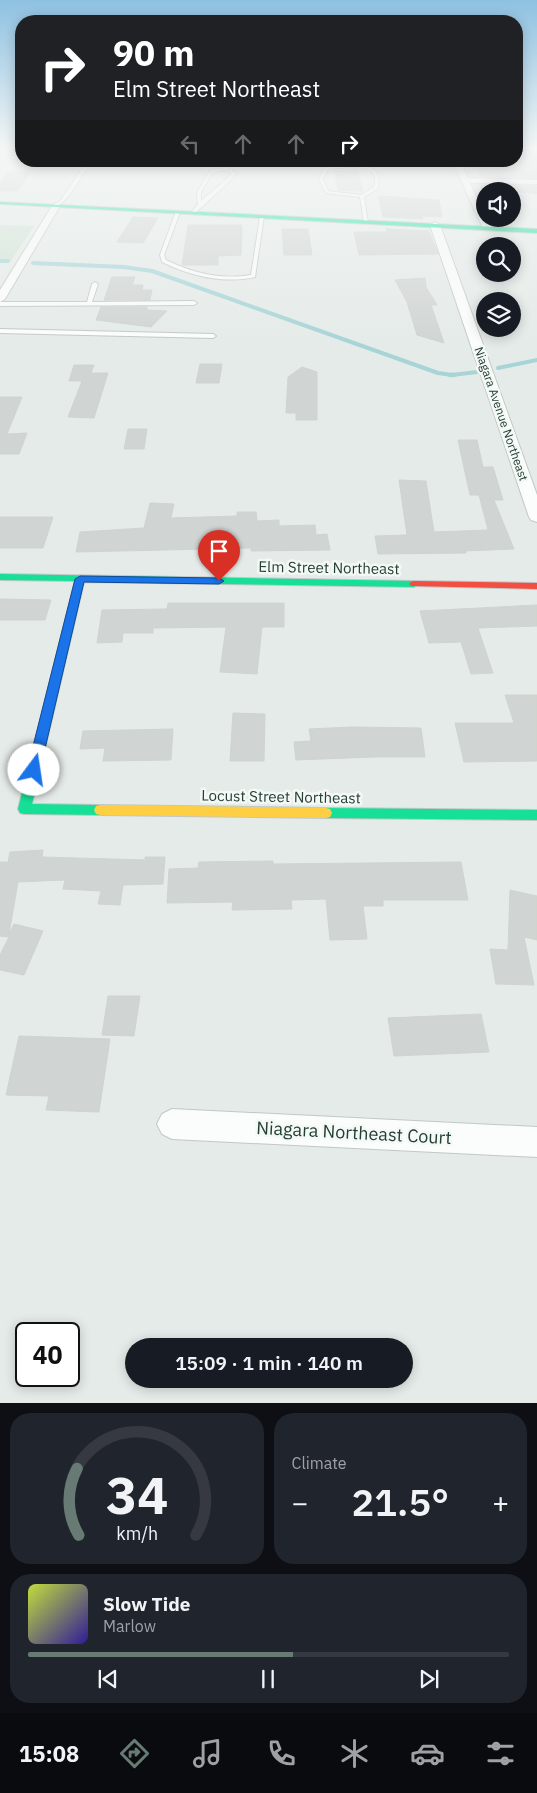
<!DOCTYPE html>
<html lang="en">
<head>
<meta charset="utf-8">
<style>
	:root { --surface:#171b24; --page:#20242c; --text:#f1f3f6; --muted:#9ea1a6; --line:#363941; --accent:#677b74 }
	body { margin:0; font-family:"IBM Plex Sans",sans-serif; background:var(--page); color:var(--text); height:100vh; display:flex; flex-direction:column; font-size:19px; white-space:nowrap }
	* { box-sizing:border-box; margin:0 }
	p { font-size:16px; color:var(--muted) }
	.icon { flex:none; width:28px; height:28px; fill:none; stroke:currentColor; stroke-width:2; stroke-linecap:round; stroke-linejoin:round }
	.map { position:relative; height:1403px; overflow:hidden }
	.side { display:flex; flex-direction:column; gap:10px; padding:10px; background:#0d0f14; flex:1 }
	.side>* { flex:none }
	.top-card { position:absolute; left:15px; top:15px; width:508px; height:152px; border-radius:20px; box-shadow:0 2px 12px #0003; background:#202124; color:#fff; overflow:hidden }
	.fabs { position:absolute; left:476px; top:182px; display:grid; gap:10px }
	.fabs a { display:grid; place-items:center; width:45px; height:45px; border-radius:50%; background:var(--surface); box-shadow:0 2px 12px #0003; font-size:25px }
	.speed { position:absolute; left:15px; top:1322px; display:flex; gap:10px; font-size:25px; font-weight:700; text-align:center }
	.speed>* { display:grid; place-content:center; width:65px; height:65px; border-radius:50%; background:var(--surface); box-shadow:0 2px 12px #0003; line-height:1 }
	.speed .limit { border:2px solid #111; border-radius:8px; background:#fff; color:#111 }
	.pin { position:absolute; display:grid; place-items:center; width:42px; height:42px; color:#fff; margin:-51px -21px; border-radius:50% 50% 50% 0; rotate:-45deg; box-shadow:0 0 5px #0007 }
	.pin .icon { rotate:45deg }
	.me { position:absolute; width:55px; margin:-28px; rotate:14deg; stroke-linejoin:round; filter:drop-shadow(0 0 4px #0008) }
	.turn { display:flex; align-items:center; gap:18px; height:105px; padding:0 15px; font-size:22px }
	.turn .icon { width:65px; height:65px; stroke-width:2.5 }
	.turn b { display:block; font-size:35px; line-height:42px }
	.lanes { display:flex; align-items:center; height:48px; padding:0 15px; background:#0003; justify-content:center; gap:25px; direction:ltr }
	.lanes .off { opacity:.35 }
	.big { font-size:38px; font-weight:600; line-height:1.1 }
	.side .widget { flex:1; display:flex; flex-direction:column; justify-content:center; gap:8px; min-width:0; padding:0 18px; border-radius:20px; background:var(--page) }
	.side .dial { align-items:center; gap:0 }
	.dial svg { height:130px; overflow:visible; fill:none; stroke:var(--line); stroke-width:7; stroke-linecap:round; text-anchor:middle }
	.dial text { fill:var(--text); stroke:none }
	.song { display:flex; align-items:center; gap:15px }
	.cover { width:60px; height:60px; border-radius:8px; background:linear-gradient(135deg,hsl(70 70% 55%),hsl(250 70% 35%)) }
	.played { height:5px; border-radius:2px; background:linear-gradient(90deg,var(--accent) 55%,var(--line) 55%) }
	.keys { display:flex; justify-content:space-around; direction:ltr }
	.heat { display:flex; justify-content:space-between; align-items:center; font-size:28px; direction:ltr }
	.side .tiles { flex:1; display:grid; gap:10px; grid-template-columns:1fr 1fr }
	.widget:last-child { grid-column:span 2 }
	.trip { position:absolute; left:125px; top:1338px; width:288px; height:50px; border-radius:25px; background:var(--surface); box-shadow:0 2px 12px #0003; font-weight:600; line-height:50px; text-align:center }
	.menu { display:flex; height:80px; justify-content:space-around; align-items:center; background:#090b0e; color:var(--muted) }
	.menu .icon { width:35px; height:35px }
	.menu .active { color:var(--accent) }
	.menu b { font-size:22px; color:var(--text) }
	.map>svg:first-child { display:block }
</style>
</head>
<body>
<div class="map">
<svg width="537" height="1403" viewBox="0 0 537 1403">
	<rect width="100%" height="100%" fill="#e5ebe8"/>
	<path fill="#cfe3d4" d="M 0,225 L 34,226 L 10,262 L 0,262 Z"/>
	<g fill="none" stroke-linecap="round" stroke-linejoin="round">
		<path stroke="#a7d4d7" stroke-width="4" d="M 0,261 L 8,261
			M 33,263 L 124,267 L 152,271 L 438,373 L 452,375 L 477,372
			M 498,368 L 537,360"/>
		<path stroke="#a7d4d7" stroke-width="4.5" d="M 450,375 L 454,375"/>
	</g>
	<path fill="#d0d4d2" stroke="#ced4d1" d="M 516,150 L 537,151 L 537,178 L 480,176 L 479,168 L 516,166 Z
		M 334,170 L 357,170 L 363,191 L 338,190 Z
		M 8,172 L 31,172 L 18,191 L 0,191 L 0,184 Z
		M 481,185 L 537,186 L 537,194 L 514,191 L 482,191 Z
		M 378,196 L 439,200 L 442,217 L 422,216 L 423,219 L 383,217 Z
		M 133,217 L 158,218 L 143,243 L 117,242 Z
		M 188,225 L 242,225 L 241,255 L 218,256 L 218,265 L 182,265 Z
		M 282,229 L 308,229 L 312,255 L 284,255 Z
		M 386,229 L 429,231 L 438,254 L 359,255 L 354,232 L 387,232 Z
		M 112,277 L 135,277 L 132,285 L 143,285 L 142,290 L 152,290 L 150,300 L 104,300 Z
		M 425,278 L 426,287 L 437,305 L 431,305 L 444,343 L 417,335 L 407,302 L 395,280 Z
		M 101,307 L 147,307 L 147,310 L 167,311 L 151,327 L 96,320 Z
		M 200,364 L 222,364 L 219,383 L 196,383 Z
		M 74,365 L 94,365 L 91,373 L 108,373 L 94,418 L 68,417 L 82,381 L 69,381 Z
		M 302,367 L 317,372 L 317,420 L 296,420 L 296,413 L 286,413 L 288,377 Z
		M 0,397 L 22,397 L 7,434 L 27,433 L 19,454 L 0,454 Z
		M 128,429 L 147,429 L 144,449 L 124,449 Z
		M 458,440 L 477,440 L 483,467 L 493,467 L 503,500 L 494,500 L 514,549 L 465,551 L 466,553 L 378,554 L 375,536 L 407,535 L 399,480 L 426,481 L 434,532 L 488,530 L 479,495 L 470,495 Z
		M 150,503 L 174,504 L 171,518 L 237,516 L 237,512 L 256,512 L 257,521 L 279,520 L 279,526 L 315,525 L 316,535 L 327,534 L 330,550 L 251,551 L 251,548 L 76,552 L 80,532 L 144,528 Z
		M 0,517 L 53,517 L 43,548 L 0,548 Z
		M 0,599 L 51,600 L 45,620 L 0,620 Z
		M 168,603 L 284,603 L 284,627 L 262,627 L 257,674 L 220,672 L 226,627 L 153,628 L 153,633 L 123,633 L 122,642 L 97,643 L 102,610 L 167,609 Z
		M 537,605 L 537,626 L 478,628 L 493,673 L 471,674 L 461,642 L 429,643 L 420,611 Z
		M 505,695 L 537,695 L 537,761 L 464,762 L 455,723 L 514,723 Z
		M 233,713 L 265,714 L 264,761 L 230,761 Z
		M 351,727 L 421,728 L 425,757 L 373,757 L 296,760 L 294,742 L 311,741 L 309,729 Z
		M 173,729 L 171,760 L 103,761 L 105,748 L 80,749 L 83,731 Z
		M 43,850 L 42,857 L 145,860 L 145,857 L 165,857 L 163,884 L 123,885 L 120,905 L 98,904 L 101,891 L 63,889 L 65,880 L 18,882 L 9,934 L 14,924 L 43,931 L 24,975 L 0,970 L 0,955 L 9,937 L 0,936 L 0,862 L 8,862 L 10,852 Z
		M 273,861 L 273,864 L 461,862 L 468,900 L 383,900 L 383,906 L 363,906 L 367,939 L 330,940 L 326,899 L 291,900 L 292,909 L 232,910 L 233,902 L 167,903 L 169,869 L 198,868 L 199,862 Z
		M 510,890 L 537,896 L 537,940 L 524,937 L 534,985 L 496,984 L 490,949 L 508,950 Z
		M 108,996 L 140,996 L 134,1036 L 102,1035 Z
		M 481,1014 L 489,1052 L 394,1056 L 388,1018 Z
		M 19,1036 L 110,1039 L 99,1112 L 46,1110 L 49,1096 L 6,1095 Z"/>
	<g fill="none" stroke-linecap="round" stroke-linejoin="round">
		<defs>
			<path id="lane" d="M 87,161 L 91,161 C 83,173 67,205 54,207 L 54,205 L 61,200 Z
				M 352,164 C 369,166 384,168 377,189 L 364,197 L 368,223 L 364,222 L 360,197 L 326,193 L 319,179 L 325,167 ZM 352,167 C 367,168 379,169 374,187 L 361,195 L 328,191 L 323,179 L 328,169 Z
				M 226,168 L 236,173 L 231,180 L 194,214 L 190,214 L 198,204 L 197,192 L 210,171 ZM 225,170 L 232,173 L 228,178 L 201,201 L 201,192 L 212,173 Z
				M 176,211 L 180,212 L 164,255 L 166,260 C 192,273 221,280 251,275 L 260,217 L 264,216 L 255,277 C 223,284 191,276 162,262 L 160,255 Z
				M 95,282 L 98,284 L 92,302 L 194,301 L 197,303 L 194,305 L 0,306 L 0,302 L 87,302 L 92,284 Z
				M 0,329 L 213,334 L 216,336 L 213,338 L 0,333 Z"/>
			<path id="street" d="M 452,161 L 460,161 L 468,178 L 537,180 L 537,184 L 470,183 L 485,214 L 485,219 L 487,219 L 492,228 L 490,230 L 484,230 Z
				M 56,203 L 60,206 L 5,299 L 0,302 L 0,290 L 52,206 Z
				M 435,222 L 440,225 L 537,495 L 537,522 L 531,520 L 529,517 L 430,225 Z
				M 172,1109 L 537,1127 L 537,1157 L 172,1139 L 162,1134 L 157,1124 L 162,1114 Z"/>
			<path id="fast" d="M 0,202 L 537,229 L 537,233 L 0,204 Z
				M 0,574 L 414,581 L 419,584 L 414,587 L 84,582 L 32,804 L 100,805 L 104,806 L 106,810 L 104,814 L 100,815 L 24,814 L 20,813 L 18,809 L 75,581 L 0,580 Z
				M 326,808 L 537,810 L 537,820 L 326,818 L 322,817 L 320,813 L 322,809 Z"/>
			<path id="slow" d="M 100,805 L 326,808 L 330,809 L 332,813 L 330,817 L 326,818 L 100,815 L 96,814 L 94,810 L 96,806 Z"/>
			<path id="jam" d="M 414,581 L 537,583 L 537,589 L 411,586 L 409,584 L 411,582 Z"/>
		</defs>
		<use href="#lane" stroke="#c2c8c5" stroke-width="2"/>
		<use href="#street" stroke="#c2c8c5" stroke-width="2"/>
		<use href="#fast" stroke="#c1c8c5" stroke-width="2"/>
		<use href="#slow" stroke="#c1c8c5" stroke-width="2"/>
		<use href="#jam" stroke="#c1c8c5" stroke-width="2"/>
		<use href="#lane" fill="#fbfcfc" fill-rule="evenodd"/>
		<use href="#street" fill="#fbfcfc" fill-rule="evenodd"/>
		<use href="#fast" fill="#16e098" fill-rule="evenodd"/>
		<use href="#slow" fill="#ffcf43" fill-rule="evenodd"/>
		<use href="#jam" fill="#f24e42" fill-rule="evenodd"/>
	</g>
	<linearGradient id="sky" x2="0" y2="1"><stop stop-color="#8ec1e1"/><stop offset="0.43" stop-color="#f3f6f5"/><stop offset="1" stop-color="#f3f6f5" stop-opacity="0"/></linearGradient>
	<rect width="537" height="345" fill="url(#sky)"/>
	<path fill="#1a73e8" stroke="#114b97" d="M 80,576 L 219,578 L 224,581 L 219,584 L 84,582 L 40,770 L 38,774 L 29,774 L 27,770 L 75,579 Z"/>
	<g text-anchor="middle" stroke-width="5" stroke-linejoin="round" paint-order="stroke">
		<g font-size="12" fill="#233e35" stroke="#f4f9f6">
			<text transform="translate(501 414) rotate(71)" y="4">Niagara Avenue Northeast</text>
		</g>
		<g font-size="15" fill="#233e35" stroke="#f4f9f6">
			<text transform="translate(329 568) rotate(1)" y="5">Elm Street Northeast</text>
			<text transform="translate(281 797) rotate(1)" y="5">Locust Street Northeast</text>
		</g>
		<g font-size="18" fill="#233e35" stroke="#f4f9f6">
			<text transform="translate(354 1133) rotate(3)" y="6">Niagara Northeast Court</text>
		</g>
	</g>
</svg>
<div class="fabs">
<a><svg class="icon" aria-label="sound" viewBox="0 0 24 24"><path d="M4 9h4l5-4v14l-5-4H4zM17 9q2 3 0 6"/></svg></a>
<a><svg class="icon" aria-label="search" viewBox="0 0 24 24"><circle cx="10" cy="10" r="6"/><path d="M15 15l6 6"/></svg></a>
<a><svg class="icon" aria-label="layers" viewBox="0 0 24 24"><path d="M12 4l9 5-9 5-9-5zM3 14l9 5 9-5"/></svg></a>
</div>
<div class="speed"><div class="limit">40</div></div>
<div class="pin" style="left:219px;top:581px;background:#d93025"><svg class="icon" aria-label="arrive" viewBox="0 0 24 24"><path d="M6 21V4h12l-3 4 3 4H6"/></svg></div>
<svg class="me" style="left:34px;top:770px" viewBox="-20 -20 40 40"><circle r="19" fill="#fff"/><path d="M0-13L10 11 0 6-10 11z" fill="#1a73e8"/></svg>
<div class="trip">15:09 · 1 min · 140 m</div>
<div class="top-card">
<div class="turn"><svg class="icon" aria-label="right" viewBox="0 0 24 24"><path d="M7 20v-9h11M14 6l5 5-5 5"/></svg><div><b>90 m</b>Elm Street Northeast</div></div>
<div class="lanes"><svg class="icon off" aria-label="left" viewBox="0 0 24 24"><path d="M17 20v-9H6M10 6l-5 5 5 5"/></svg><svg class="icon off" aria-label="ahead" viewBox="0 0 24 24"><path d="M12 20V5M6 11l6-6 6 6"/></svg><svg class="icon off" aria-label="ahead" viewBox="0 0 24 24"><path d="M12 20V5M6 11l6-6 6 6"/></svg><svg class="icon" aria-label="right" viewBox="0 0 24 24"><path d="M7 20v-9h11M14 6l5 5-5 5"/></svg></div>
</div>
</div>
<section class="side">
<div class="tiles">
<div class="widget dial"><svg viewBox="0 0 100 80">
<path d="M14 69A42 42 0 1 1 86 69"/>
<path d="M14 69A42 42 0 0 1 13 28" stroke="#677b74"/>
<text x="50" y="56" font-size="32" font-weight="700">34</text>
<text x="50" y="72" font-size="11">km/h</text>
</svg></div>
<div class="widget"><p>Climate</p>
<div class="heat"><a>−</a><b class="big">21.5°</b><a>+</a></div>
</div>
<div class="widget">
<div class="song"><i class="cover"></i><div><b>Slow Tide</b><p>Marlow</p></div></div>
<div class="played"></div>
<div class="keys"><svg class="icon" aria-label="previous" viewBox="0 0 24 24"><path d="M18 5L8 12l10 7zM5 5v14"/></svg><svg class="icon" aria-label="pause" viewBox="0 0 24 24"><path d="M8 5v14M16 5v14"/></svg><svg class="icon" aria-label="next" viewBox="0 0 24 24"><path d="M6 5l10 7-10 7zM19 5v14"/></svg></div>
</div>
</div>
</section>
<nav class="menu">
<b>15:08</b>
<svg class="icon active" aria-label="directions" viewBox="0 0 24 24"><path d="M12 3l9 9-9 9-9-9zM9 14v-3h6M13 9l2 2-2 2"/></svg>
<svg class="icon" aria-label="music" viewBox="0 0 24 24"><path d="M9 18V5l10-2v13"/><circle cx="6" cy="18" r="3"/><circle cx="16" cy="16" r="3"/></svg>
<svg class="icon" aria-label="phone" viewBox="0 0 24 24"><path d="M5 4h4l2 5-3 2q2 4 5 5l2-3 5 2v4C11 20 4 13 5 4z"/></svg>
<svg class="icon" aria-label="climate" viewBox="0 0 24 24"><path d="M12 3v18M4 7l16 10M4 17L20 7"/></svg>
<svg class="icon" aria-label="car" viewBox="0 0 24 24"><path d="M5 17H2v-5l4-1 3-4h7l3 4 3 1v5h-3M9 17h6M6 11h13"/><circle cx="7" cy="17" r="2"/><circle cx="17" cy="17" r="2"/></svg>
<svg class="icon" aria-label="filters" viewBox="0 0 24 24"><path d="M4 7h16M4 17h16"/><circle cx="9" cy="7" r="2"/><circle cx="15" cy="17" r="2"/></svg>
</nav>
</body>
</html>
